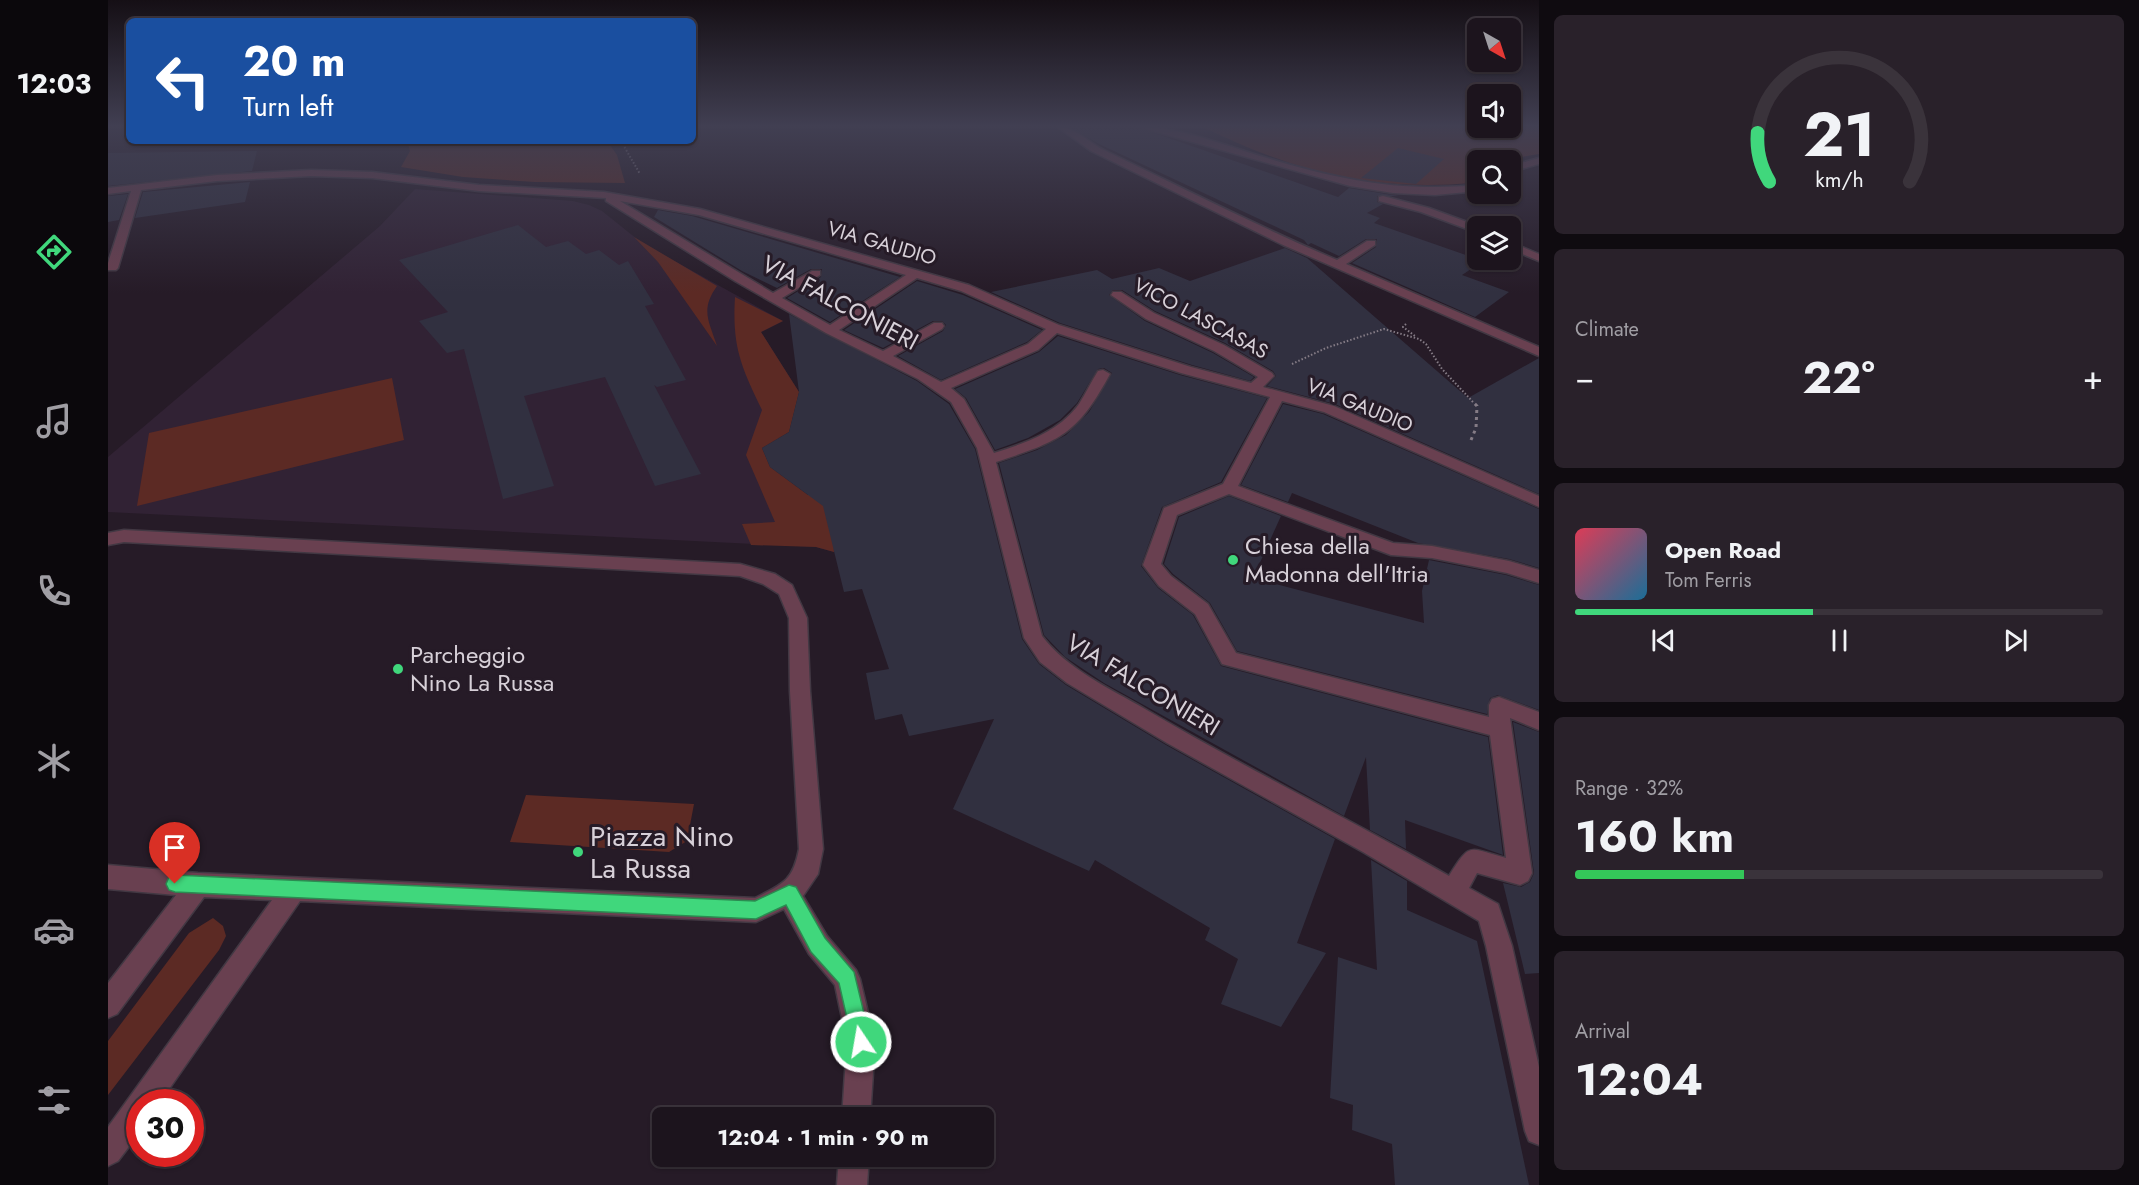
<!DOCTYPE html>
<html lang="en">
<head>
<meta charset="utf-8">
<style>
	:root { --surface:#1c141d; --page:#29212a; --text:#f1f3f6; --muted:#a09ea4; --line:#3a333b; --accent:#40d77c }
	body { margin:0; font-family:Jost,sans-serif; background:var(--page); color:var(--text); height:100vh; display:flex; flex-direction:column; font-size:22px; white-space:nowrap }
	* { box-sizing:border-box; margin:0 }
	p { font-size:20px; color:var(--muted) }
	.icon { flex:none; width:33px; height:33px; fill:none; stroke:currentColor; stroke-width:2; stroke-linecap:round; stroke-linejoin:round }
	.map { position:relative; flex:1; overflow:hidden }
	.panel { display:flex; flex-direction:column; gap:15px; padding:15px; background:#0f0b10; width:600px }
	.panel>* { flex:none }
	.top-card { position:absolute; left:18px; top:18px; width:570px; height:126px; border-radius:9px; box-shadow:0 2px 4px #0004,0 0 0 2px var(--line); background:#1a4fa0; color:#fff; overflow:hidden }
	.needle { width:39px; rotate:141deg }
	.tools { position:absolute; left:1359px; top:18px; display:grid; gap:12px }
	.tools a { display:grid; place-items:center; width:54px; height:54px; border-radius:9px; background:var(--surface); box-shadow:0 2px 4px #0004,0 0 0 2px var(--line); font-size:30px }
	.speed { position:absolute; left:18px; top:1089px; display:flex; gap:12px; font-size:30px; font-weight:700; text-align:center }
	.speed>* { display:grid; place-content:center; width:78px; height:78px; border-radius:50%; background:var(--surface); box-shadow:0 2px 4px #0004,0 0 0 2px var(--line); line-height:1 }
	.speed .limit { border:9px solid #d22; background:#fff; color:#111 }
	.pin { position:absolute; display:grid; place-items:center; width:51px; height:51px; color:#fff; margin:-62px -26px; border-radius:50% 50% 50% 0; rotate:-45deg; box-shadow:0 0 6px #0007 }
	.pin .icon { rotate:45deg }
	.me { position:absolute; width:66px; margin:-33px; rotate:348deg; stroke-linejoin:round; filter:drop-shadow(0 0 4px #0008) }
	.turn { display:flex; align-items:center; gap:21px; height:126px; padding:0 18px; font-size:27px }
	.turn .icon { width:78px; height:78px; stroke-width:2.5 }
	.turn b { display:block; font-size:42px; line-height:51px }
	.big { font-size:45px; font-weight:700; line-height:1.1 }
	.panel .card { flex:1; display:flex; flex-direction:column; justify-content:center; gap:9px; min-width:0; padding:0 21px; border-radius:9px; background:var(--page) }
	.panel .dial { align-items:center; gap:0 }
	.dial svg { height:156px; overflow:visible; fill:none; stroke:var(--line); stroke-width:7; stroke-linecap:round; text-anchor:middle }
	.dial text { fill:var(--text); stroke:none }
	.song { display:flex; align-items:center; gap:18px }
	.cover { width:72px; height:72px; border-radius:9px; background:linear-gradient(135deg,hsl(350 70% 55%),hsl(200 70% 35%)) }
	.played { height:6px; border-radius:3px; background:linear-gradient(90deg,var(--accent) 45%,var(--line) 45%) }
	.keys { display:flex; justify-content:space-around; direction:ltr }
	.heat { display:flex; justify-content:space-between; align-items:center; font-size:33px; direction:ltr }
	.charge { height:9px; border-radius:4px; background:linear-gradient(90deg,#34c759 32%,var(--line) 0) }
	.trip { position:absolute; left:544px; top:1107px; width:342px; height:60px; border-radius:9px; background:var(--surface); box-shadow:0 2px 4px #0004,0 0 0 2px var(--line); font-weight:700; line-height:60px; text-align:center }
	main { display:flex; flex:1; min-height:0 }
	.menu { display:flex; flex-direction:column; width:108px; justify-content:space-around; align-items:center; background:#0b080c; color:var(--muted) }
	.menu .icon { width:42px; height:42px }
	.menu .active { color:var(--accent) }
	.menu b { font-size:27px; color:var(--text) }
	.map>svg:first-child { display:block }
</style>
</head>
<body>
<main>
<nav class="menu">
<b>12:03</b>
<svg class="icon active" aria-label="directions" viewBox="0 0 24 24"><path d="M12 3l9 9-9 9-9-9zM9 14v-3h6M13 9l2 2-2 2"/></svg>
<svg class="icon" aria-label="music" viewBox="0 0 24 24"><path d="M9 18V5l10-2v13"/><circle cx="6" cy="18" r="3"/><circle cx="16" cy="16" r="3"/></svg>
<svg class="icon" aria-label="phone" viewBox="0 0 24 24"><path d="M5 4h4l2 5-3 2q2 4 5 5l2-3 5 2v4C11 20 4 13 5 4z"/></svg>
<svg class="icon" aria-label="climate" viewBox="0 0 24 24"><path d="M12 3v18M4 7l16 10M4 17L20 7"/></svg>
<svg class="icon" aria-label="car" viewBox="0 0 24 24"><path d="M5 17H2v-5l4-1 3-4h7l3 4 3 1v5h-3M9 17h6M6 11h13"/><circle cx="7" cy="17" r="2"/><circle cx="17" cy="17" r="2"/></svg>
<svg class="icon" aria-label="filters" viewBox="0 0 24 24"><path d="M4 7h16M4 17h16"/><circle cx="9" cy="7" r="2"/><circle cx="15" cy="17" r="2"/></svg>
</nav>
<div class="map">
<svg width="1431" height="1185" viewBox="0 0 1431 1185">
	<rect width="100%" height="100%" fill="#261b27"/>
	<path fill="#312234" d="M 307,189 L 465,201 L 481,205 L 494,211 L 534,243 L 675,321 L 653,332 L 691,392 L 681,432 L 654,448 L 662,467 L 700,495 L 749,493 L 726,552 L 708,547 L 0,512 L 0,457 L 272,226 Z"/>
	<path fill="#5c2a24" d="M 1094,127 L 1431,127 L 1431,154 L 1396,160 L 1370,160 L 1369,180 L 1364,183 C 1292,189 1230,181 1162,156 C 1139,148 1117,137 1094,127 Z
		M 299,141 L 499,141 L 509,155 L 517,183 L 427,182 L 355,177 L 293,167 L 302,151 Z
		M 526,237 L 609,286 C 592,310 601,321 609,346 L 550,262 Z
		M 627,297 L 675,321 L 653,332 L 691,392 L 681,432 L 654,448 L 662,467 L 700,495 L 724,494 L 726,552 L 708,547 L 643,545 L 634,524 L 667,522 L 638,455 L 654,410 C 633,366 624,347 627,297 Z
		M 284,378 L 296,440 L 29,506 L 41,433 Z
		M 418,795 L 586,804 L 579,841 L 561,852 L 402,842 Z
		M 105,918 L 115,926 L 118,936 L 111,950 L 0,1095 L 0,1041 L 81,933 Z"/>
	<path fill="#313040" d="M 961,127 L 1029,127 L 1230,197 L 1241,188 L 1291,196 L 1269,196 L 1269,202 L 1275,204 L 1259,213 L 1272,218 L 1266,223 L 1375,261 L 1354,275 L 1401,292 L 1367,317 L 1244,263 L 1268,247 L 1269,239 L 1258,239 L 1231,256 L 1203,243 L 1200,245 L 1196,240 L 991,144 Z
		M 1290,148 L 1336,159 L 1308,184 L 1253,178 Z
		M 149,151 L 144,171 L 0,186 L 0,153 Z
		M 142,182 L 137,202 L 27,218 L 35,192 Z
		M 20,194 L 11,220 L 0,222 L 0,196 Z
		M 550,210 L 584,216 L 792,277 L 722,322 L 679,298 L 713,277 L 714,269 L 703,269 L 669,288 L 634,271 L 546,217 Z
		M 410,225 L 438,247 L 460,241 L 478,254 L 491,250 L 511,265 L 520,261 L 546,304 L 537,306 L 578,380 L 549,387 L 546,385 L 593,474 L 547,486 L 497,377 L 416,396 L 446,486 L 395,499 L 356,349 L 339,353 L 311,321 L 340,312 L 291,260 Z
		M 1177,248 L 1199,258 L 1360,398 L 1431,358 L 1431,494 L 1227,404 L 1159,386 L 1168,376 L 1165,371 L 1117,343 L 1047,311 L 1014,290 L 1005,290 L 1001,295 L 1037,321 L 1105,353 L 1146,377 L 1142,381 L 1084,365 L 952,323 L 883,292 L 989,270 L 1004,279 L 1051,268 L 1082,281 Z
		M 809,281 L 855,295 L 934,330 L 919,342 L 833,380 L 790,356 L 835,331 L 838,325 L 834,321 L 825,321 L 775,348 L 736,330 Z
		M 681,314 L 809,381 L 841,404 L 867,449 L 914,639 L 931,664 L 958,685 L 1058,745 L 1227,839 L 1189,943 L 1218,953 L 1173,1027 L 1113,1004 L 1130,959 L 1097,940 L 1102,928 L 987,860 L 981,871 L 845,809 L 886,719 L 801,736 L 794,714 L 767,720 L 758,673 L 781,669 L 754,589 L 736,592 L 715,506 L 662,467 L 654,448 L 681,432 L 691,392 Z
		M 950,336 L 1072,375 L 1159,398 L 1113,482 L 1054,507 L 1033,566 L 1050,588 L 1085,615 L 1113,666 L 1380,737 L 1395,855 L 1297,820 L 1298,849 L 1262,830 L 1258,757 L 1236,816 L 996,683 L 957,657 L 936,635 L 891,463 L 929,450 L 958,435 L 981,412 L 1004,373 L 996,368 L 990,369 L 969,403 L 952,420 L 920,438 L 887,450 L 858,398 L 847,389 L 931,352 Z
		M 1175,404 L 1215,414 L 1431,509 L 1431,568 L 1401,559 L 1310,543 L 1184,493 L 1180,502 L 1133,485 Z
		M 1121,496 L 1173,516 L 1145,578 L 1316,623 L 1314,591 L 1321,560 L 1398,575 L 1431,585 L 1431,710 L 1390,695 L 1382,698 L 1379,714 L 1129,651 L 1102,603 L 1065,574 L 1056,564 L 1071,517 Z
		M 1405,722 L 1431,732 L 1431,973 L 1417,974 L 1395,883 L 1413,887 L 1422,882 L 1426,873 Z
		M 1263,860 L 1299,881 L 1299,910 L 1369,941 L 1421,1185 L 1287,1185 L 1284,1144 L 1244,1130 L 1245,1105 L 1222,1098 L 1230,957 L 1269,970 Z"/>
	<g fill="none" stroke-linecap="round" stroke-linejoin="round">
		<defs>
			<path id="street" d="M 950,127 C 968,127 982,144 998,151 C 1075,188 1151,227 1229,260 L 1259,241 L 1267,241 L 1267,245 L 1238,264 L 1431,347 L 1431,356 L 1175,245 L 983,151 Z
				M 1031,127 C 1073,127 1118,146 1159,158 C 1233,180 1292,192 1370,185 L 1370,191 L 1327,195 L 1285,193 L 1242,186 Z
				M 1431,158 L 1431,164 L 1402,172 L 1402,166 Z
				M 203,170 L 264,172 L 371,185 L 496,192 L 592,209 L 861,285 L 951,325 L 1083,367 L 1143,383 L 1150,377 L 1106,351 L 1038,319 L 1003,295 L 1005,292 L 1013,292 L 1046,313 L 1116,345 L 1164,373 L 1166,376 L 1155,387 L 1226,406 L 1431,496 L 1431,507 L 1216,412 L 1174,401 L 1130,486 L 1285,543 L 1324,546 L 1401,561 L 1431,570 L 1431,583 L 1399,573 L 1324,558 L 1283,555 L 1121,494 L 1069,515 L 1053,564 L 1063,576 L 1100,604 L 1128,653 L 1381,717 L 1381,705 L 1384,699 L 1391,697 L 1431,712 L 1431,730 L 1402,718 L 1424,873 L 1420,881 L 1412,885 L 1369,873 L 1361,888 L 1390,904 L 1404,946 L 1431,1067 L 1431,1145 L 1421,1141 L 1417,1131 L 1378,946 L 1371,921 L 1255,852 L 1059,743 L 959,683 L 932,662 L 916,638 L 869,448 L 843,402 L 810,379 L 718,333 L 627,281 L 498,201 L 498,198 L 371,191 L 264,178 L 203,176 L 109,181 L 33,190 L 10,268 L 8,270 L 0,270 L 0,263 L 23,191 L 0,194 L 0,188 L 109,175 ZM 512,201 L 591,215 L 798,275 L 722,325 L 674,298 L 712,275 L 712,271 L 704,271 L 665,293 ZM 809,278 L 853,291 L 938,329 L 920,344 L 833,382 L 785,356 L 834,329 L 836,326 L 834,323 L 826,323 L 775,351 L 731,330 ZM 949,333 L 1073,373 L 1162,397 L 1115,484 L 1056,508 L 1035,565 L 1051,586 L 1087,614 L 1114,664 L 1382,735 L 1398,858 C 1360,848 1363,841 1341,876 C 1241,819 1137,768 1037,709 C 1001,688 959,669 934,636 L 888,462 C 952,441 969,435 1002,374 L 995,370 L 990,371 C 983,382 978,393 971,404 C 951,432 917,443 886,453 L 856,399 L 843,388 L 930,350 Z
				M 1275,196 L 1321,208 L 1370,226 L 1370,233 L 1313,212 L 1271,201 L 1271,197 Z
				M 1402,242 L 1431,254 L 1431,261 L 1402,249 Z
				M 16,530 L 632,564 L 667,574 L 684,585 L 699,618 L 702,691 L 715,849 L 710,874 L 695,896 L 719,936 L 748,970 L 752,979 L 767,1042 L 762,1118 L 734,1118 L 739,1042 L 727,985 L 701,954 L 676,909 L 648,922 L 192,901 L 52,1102 L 32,1102 L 32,1132 L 10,1161 L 0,1166 L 0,1127 L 164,900 L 96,897 L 9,1014 L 0,1018 L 0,983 L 68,895 L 0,889 L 0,865 L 90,873 L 647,898 C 675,884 685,881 691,849 L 682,691 L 681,618 L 671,594 L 655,584 L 632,576 L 16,542 L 0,545 L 0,533 Z
				M 731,1156 L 761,1156 L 759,1185 L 729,1185 Z"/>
		</defs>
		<use href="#street" stroke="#423843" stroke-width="3"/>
		<path stroke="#857c86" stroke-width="2" stroke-dasharray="1.5 2" stroke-linecap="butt" d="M 513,141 L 532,174
			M 1298,324 L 1295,327 L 1307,336
			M 1184,364 L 1218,348 L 1276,329 L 1311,339 L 1318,344 L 1334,369 L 1365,402"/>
		<path stroke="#857c86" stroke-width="3" stroke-dasharray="3 4" stroke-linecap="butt" d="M 1363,440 L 1368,428 L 1369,406 L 1364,401"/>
		<use href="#street" fill="#694050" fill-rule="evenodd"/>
	</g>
	<linearGradient id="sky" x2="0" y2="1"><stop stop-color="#150f15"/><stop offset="0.43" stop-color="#413f52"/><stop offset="1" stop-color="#413f52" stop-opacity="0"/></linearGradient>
	<rect width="1431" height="293" fill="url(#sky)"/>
	<path fill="#40d77c" stroke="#2a8c51" stroke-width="1.5" d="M 67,875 L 647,901 L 681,885 L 688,887 L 717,938 L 746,972 L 763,1042 L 760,1049 L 753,1052 L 746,1049 L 731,983 L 703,952 L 678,905 L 648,919 L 67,892 L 61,890 L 58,884 L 61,877 Z"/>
	<g fill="#40d77c" stroke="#261b27" stroke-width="2">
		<circle cx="1125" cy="560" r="6"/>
		<circle cx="290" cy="669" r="6"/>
		<circle cx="470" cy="852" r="6"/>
	</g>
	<g text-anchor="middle" stroke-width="6" stroke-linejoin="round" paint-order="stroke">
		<g font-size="20" fill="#d7d0d8" stroke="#261b27">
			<text transform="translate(774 243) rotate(16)" y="7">VIA GAUDIO</text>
			<text transform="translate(1093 318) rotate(28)" y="7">VICO LASCASAS</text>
			<text transform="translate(1252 405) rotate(22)" y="7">VIA GAUDIO</text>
		</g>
		<g font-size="24" fill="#d7d0d8" stroke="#261b27">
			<text transform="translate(732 303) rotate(28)" y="8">VIA FALCONIERI</text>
			<text transform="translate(1035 685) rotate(31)" y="8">VIA FALCONIERI</text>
		</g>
		<g font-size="24" fill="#d7d0d8" stroke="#261b27" text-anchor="start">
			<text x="1137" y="554">Chiesa della<tspan x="1137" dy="28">Madonna dell'Itria</tspan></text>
			<text x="302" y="663">Parcheggio<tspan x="302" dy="28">Nino La Russa</tspan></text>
		</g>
		<g font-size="28" fill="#d7d0d8" stroke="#261b27" text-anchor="start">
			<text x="482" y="846">Piazza Nino<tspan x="482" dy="32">La Russa</tspan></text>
		</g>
	</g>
</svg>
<div class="tools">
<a><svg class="needle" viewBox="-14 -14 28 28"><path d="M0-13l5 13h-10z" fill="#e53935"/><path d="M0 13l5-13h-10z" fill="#a09ea4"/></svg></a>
<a><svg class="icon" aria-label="sound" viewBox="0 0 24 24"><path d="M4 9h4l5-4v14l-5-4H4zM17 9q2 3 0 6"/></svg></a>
<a><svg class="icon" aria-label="search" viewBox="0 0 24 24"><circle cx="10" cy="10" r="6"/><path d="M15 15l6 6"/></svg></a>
<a><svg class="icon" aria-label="layers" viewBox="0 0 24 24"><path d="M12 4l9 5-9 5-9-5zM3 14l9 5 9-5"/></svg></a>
</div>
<div class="speed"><div class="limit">30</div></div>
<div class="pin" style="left:67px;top:884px;background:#d93025"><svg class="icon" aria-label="arrive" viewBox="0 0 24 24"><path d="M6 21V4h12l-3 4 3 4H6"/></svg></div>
<svg class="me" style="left:753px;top:1042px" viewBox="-20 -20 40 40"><circle r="17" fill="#40d77c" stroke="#fff" stroke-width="3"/><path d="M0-11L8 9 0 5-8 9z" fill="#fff"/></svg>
<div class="trip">12:04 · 1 min · 90 m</div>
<div class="top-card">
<div class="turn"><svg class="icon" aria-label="left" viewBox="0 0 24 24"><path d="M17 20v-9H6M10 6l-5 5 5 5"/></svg><div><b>20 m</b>Turn left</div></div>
</div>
</div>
<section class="panel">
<div class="card dial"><svg viewBox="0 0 100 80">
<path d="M14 69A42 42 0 1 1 86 69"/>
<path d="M14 69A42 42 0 0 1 8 44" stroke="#40d77c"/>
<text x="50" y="56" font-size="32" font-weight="700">21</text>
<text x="50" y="72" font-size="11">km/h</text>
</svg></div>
<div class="card"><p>Climate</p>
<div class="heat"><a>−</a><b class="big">22°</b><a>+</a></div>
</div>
<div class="card">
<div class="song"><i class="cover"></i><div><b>Open Road</b><p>Tom Ferris</p></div></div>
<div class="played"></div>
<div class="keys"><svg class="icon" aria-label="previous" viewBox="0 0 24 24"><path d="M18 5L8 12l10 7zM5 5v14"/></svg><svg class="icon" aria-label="pause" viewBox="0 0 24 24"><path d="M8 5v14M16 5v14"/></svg><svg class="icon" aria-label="next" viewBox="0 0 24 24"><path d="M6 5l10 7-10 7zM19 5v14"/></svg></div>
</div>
<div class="card"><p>Range · 32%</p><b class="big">160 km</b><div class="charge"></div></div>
<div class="card"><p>Arrival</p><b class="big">12:04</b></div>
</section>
</main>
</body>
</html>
